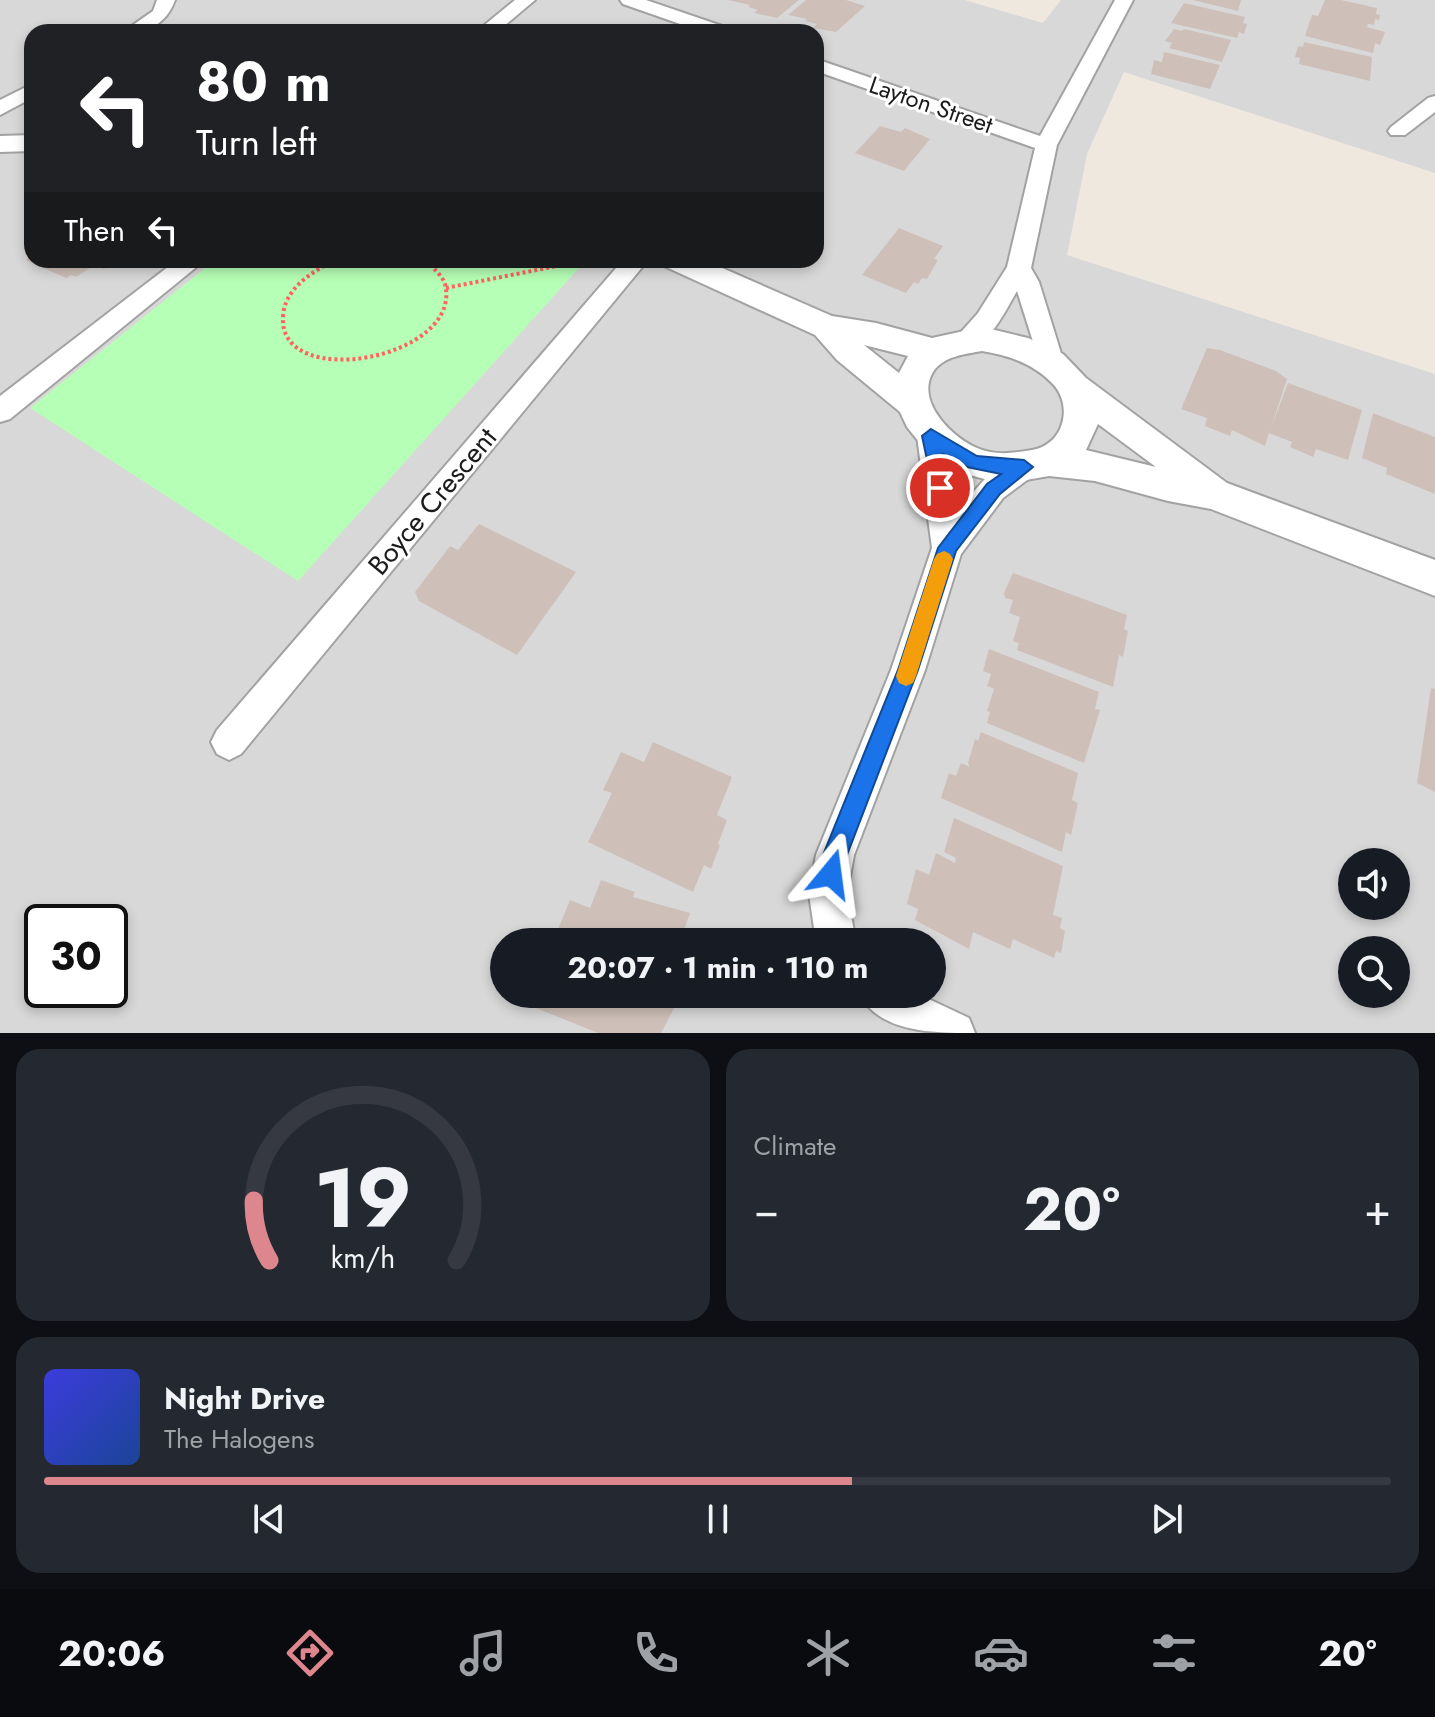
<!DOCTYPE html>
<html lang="en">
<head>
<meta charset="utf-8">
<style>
	:root { --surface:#171b24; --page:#242831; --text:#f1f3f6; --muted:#9ea1a6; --line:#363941; --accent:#de868e }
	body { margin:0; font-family:Jost,sans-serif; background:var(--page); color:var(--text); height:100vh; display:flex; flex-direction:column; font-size:30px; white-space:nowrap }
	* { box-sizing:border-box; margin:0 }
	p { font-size:26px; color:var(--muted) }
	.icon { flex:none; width:44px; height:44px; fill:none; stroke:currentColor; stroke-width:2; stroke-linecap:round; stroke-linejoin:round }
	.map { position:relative; height:1033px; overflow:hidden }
	.panel { display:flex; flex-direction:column; gap:16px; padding:16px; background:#0d0f14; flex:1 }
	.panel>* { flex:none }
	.guide { position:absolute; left:24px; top:24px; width:800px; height:244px; border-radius:24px; box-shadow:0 4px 12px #0003; background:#202124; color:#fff; overflow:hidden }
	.fabs { position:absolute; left:1338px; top:848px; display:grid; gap:16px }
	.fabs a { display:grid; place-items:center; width:72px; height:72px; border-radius:50%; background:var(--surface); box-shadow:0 4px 12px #0003; font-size:40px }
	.speed { position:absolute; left:24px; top:904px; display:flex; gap:16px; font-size:40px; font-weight:700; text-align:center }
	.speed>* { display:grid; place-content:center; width:104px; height:104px; border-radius:50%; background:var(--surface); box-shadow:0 4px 12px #0003; line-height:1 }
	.speed .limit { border:4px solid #111; border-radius:12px; background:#fff; color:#111 }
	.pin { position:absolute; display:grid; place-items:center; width:68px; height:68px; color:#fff; margin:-34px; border:4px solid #fff; border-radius:50%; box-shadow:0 2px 8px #0007 }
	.me { position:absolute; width:88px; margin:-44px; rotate:16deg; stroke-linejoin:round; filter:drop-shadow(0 0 6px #0008) }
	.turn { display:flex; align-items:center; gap:28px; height:168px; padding:0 40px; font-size:36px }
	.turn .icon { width:104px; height:104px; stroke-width:2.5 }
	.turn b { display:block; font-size:56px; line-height:68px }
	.then { display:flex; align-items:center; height:76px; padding:0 40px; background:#0003; gap:16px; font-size:30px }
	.big { font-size:60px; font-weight:700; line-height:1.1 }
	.panel .widget { flex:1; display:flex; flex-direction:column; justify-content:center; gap:12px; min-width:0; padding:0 28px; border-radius:24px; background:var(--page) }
	.panel .dial { align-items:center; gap:0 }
	.dial svg { height:208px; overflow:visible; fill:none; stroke:var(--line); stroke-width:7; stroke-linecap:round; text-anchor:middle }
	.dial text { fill:var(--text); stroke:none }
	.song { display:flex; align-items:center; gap:24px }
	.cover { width:96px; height:96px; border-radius:12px; background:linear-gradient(135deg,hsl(240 70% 55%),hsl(220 70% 35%)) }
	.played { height:8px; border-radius:4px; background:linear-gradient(90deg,var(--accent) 60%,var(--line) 60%) }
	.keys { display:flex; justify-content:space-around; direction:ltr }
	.heat { display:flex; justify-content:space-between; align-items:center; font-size:44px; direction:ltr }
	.panel .tiles { flex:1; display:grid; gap:16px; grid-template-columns:1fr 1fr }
	.widget:last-child { grid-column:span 2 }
	.trip { position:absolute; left:490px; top:928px; width:456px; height:80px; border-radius:40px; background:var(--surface); box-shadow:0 4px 12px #0003; font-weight:700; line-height:80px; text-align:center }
	.tabs { display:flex; height:128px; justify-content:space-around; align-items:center; background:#090b0e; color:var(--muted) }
	.tabs .icon { width:56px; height:56px }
	.tabs .active { color:var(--accent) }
	.tabs b { font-size:36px; color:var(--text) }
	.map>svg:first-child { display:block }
</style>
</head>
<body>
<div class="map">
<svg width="1435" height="1033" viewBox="0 0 1435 1033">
	<rect width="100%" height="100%" fill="#eee8df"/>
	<path fill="#d9d8d8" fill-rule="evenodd" d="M 0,0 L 965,0 L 1043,23 L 1061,0 L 1435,0 L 1435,173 L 1124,72 L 1087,154 L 1067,255 L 1435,374 L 1435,1033 L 0,1033 ZM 32,32 L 816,32 L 816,260 L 32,260 ZM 1352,862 L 1396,862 L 1396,906 L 1352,906 ZM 42,922 L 110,922 L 110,990 L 42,990 ZM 504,942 L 932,942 L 932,994 L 504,994 ZM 1352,950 L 1396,950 L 1396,994 L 1352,994 Z"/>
	<path fill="#b6ffb6" d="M 215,260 L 586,260 L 298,581 L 30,408 Z"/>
	<path fill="#cec0b8" d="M 728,0 L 799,0 L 777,18 L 754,13 L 758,10 L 748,7 L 750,5 Z
		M 806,0 L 846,0 L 865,6 L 836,32 L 813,28 L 817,24 L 805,21 L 807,19 L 788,15 Z
		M 1193,0 L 1241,0 L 1238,11 Z
		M 1325,0 L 1341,0 L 1377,8 L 1376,14 L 1380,15 L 1379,20 L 1375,19 L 1374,25 L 1368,24 L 1367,27 L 1385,32 L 1380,45 L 1375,43 L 1373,53 L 1305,36 L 1312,15 L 1318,16 Z
		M 1184,3 L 1245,17 L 1243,23 L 1247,24 L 1244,34 L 1239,32 L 1237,38 L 1171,23 Z
		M 1174,29 L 1182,31 L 1184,29 L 1231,40 L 1222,62 L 1169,48 L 1172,43 L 1165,41 Z
		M 1304,42 L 1372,57 L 1370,81 L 1299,64 L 1300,58 L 1295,57 L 1298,46 L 1303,47 Z
		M 1164,52 L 1220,65 L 1210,89 L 1151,74 L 1154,60 L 1162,62 Z
		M 880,126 L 901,132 L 905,128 L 930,139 L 904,171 L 855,153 Z
		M 899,228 L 943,246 L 934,259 L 938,260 L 927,279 L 922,278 L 918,284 L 914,282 L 906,293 L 862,275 Z
		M 32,256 L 32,260 L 117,260 L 104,269 L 94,265 L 76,277 L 71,275 L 66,278 L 26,260 Z
		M 1207,348 L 1220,350 L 1276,371 L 1287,379 L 1271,428 L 1288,383 L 1362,410 L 1348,460 L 1316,449 L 1313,457 L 1290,447 L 1292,442 L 1269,433 L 1265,446 L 1232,430 L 1230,436 L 1205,426 L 1207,418 L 1181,409 Z
		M 1373,413 L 1435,437 L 1435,494 L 1386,474 L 1387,468 L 1362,458 Z
		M 479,524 L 576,572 L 517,655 L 419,601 L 415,592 L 450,546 L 458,550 Z
		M 1013,573 L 1127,615 L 1124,629 L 1128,631 L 1123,657 L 1119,655 L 1113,687 L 1017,650 L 1019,643 L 1013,641 L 1020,617 L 1009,613 L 1013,600 L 1005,598 L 1004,593 Z
		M 989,649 L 1099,692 L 1095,709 L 1100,710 L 1084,763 L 987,723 L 990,712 L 987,711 L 994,689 L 987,686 L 991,674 L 983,671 Z
		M 1431,688 L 1435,689 L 1435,792 L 1417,783 Z
		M 981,732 L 1078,773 L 1072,800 L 1078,803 L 1071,835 L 1066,832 L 1062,852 L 941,798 L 949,773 L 956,776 L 961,763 L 970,767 L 968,763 L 975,739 L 978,741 Z
		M 653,742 L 732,777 L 717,815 L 727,820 L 718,844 L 720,845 L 711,869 L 704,865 L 693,892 L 588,842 L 612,793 L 603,790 L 621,752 L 644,762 Z
		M 954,818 L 1063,866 L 1053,915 L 1062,918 L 1060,928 L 1065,931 L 1061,953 L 1056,951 L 1054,958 L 1013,939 L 1010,949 L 973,932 L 969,949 L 915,920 L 918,909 L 907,904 L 916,869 L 929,875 L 936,853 L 955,863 L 956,858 L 944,852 Z
		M 601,880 L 635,892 L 633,897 L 690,913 L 680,942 L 561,942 L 554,939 L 570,900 L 590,908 Z
		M 541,994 L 680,994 L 681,995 L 661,1033 L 598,1033 L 536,1008 Z"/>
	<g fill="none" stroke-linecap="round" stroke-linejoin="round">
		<defs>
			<path id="minor" d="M 157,0 L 175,0 C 166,25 148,32 123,32 L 153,11 Z
				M 515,0 L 535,0 L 497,32 L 476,32 Z
				M 620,0 L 646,0 L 728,28 L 730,32 L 703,32 L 623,4 Z
				M 1115,0 L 1133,0 L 1057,145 L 1031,268 L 1039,282 L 1064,363 L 1060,370 L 1051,373 L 1042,370 L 1017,291 C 1005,311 986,355 958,347 L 954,340 L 978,313 L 1007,267 L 1035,148 L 816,71 L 816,59 L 1040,136 Z
				M 32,84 L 32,98 L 0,115 L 0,100 Z
				M 1435,96 L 1435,112 L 1405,135 L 1391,135 L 1388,131 L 1391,127 L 1428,98 Z
				M 177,260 L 205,260 L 10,419 L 0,422 L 0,396 Z
				M 623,260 L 648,260 L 241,754 L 229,760 L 217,754 L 211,742 L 217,730 Z
				M 931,425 L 941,428 L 945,436 L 957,513 C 974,492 1003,448 1034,459 L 1038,467 L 1034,475 L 1003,498 L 961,554 L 925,670 L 854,855 L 847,894 L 856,942 L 816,942 L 809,894 L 816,855 L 891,670 L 932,548 L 917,436 L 921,428 Z
				M 860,994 L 918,994 L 969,1018 L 975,1033 C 934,1033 879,1033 860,994 Z"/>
			<path id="tertiary" d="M 32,135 L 32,151 L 0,152 L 0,136 Z
				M 662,260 L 704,260 L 832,316 L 876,323 L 932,338 L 982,327 L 1028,338 L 1063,354 L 1086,378 L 1227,483 L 1435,560 L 1435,596 L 1211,509 L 1168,501 L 1095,481 L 1049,476 L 1003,484 L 955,471 L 927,452 L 907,427 L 900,412 L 837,360 L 815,335 L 666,267 ZM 864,345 L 908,356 L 899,373 ZM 982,351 C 1008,355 1034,364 1053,384 C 1074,407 1063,445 1032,450 C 1013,453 996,456 977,448 C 953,438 915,402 933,372 C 943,356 966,354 982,351 ZM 1098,424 L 1156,467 L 1086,450 Z"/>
		</defs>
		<use href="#minor" stroke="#a2a2a2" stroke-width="4"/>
		<use href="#tertiary" stroke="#a2a2a2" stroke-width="4"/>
		<path stroke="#ff635f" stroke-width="4" stroke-dasharray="3 3" stroke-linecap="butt" d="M 335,260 C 312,272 285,288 283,316 C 277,393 464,359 445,284 C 442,275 432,267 426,260
			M 446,288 L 587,260"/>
		<use href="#minor" fill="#fff" fill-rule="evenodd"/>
		<use href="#tertiary" fill="#fff" fill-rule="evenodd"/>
	</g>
	<path fill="#1a73e8" stroke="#114b97" stroke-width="2" d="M 931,429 L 977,456 L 1024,460 L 1033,467 L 1000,494 L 956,551 L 918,670 L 847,855 L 840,883 L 831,886 L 823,883 L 820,874 L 823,855 L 898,670 L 938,548 L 987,484 L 1001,474 L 967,467 L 943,454 L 949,488 L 940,495 L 934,493 L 922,436 Z"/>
	<path fill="#f59e0b" d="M 944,551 L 950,554 L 953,559 L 916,676 L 913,683 L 906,686 L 899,683 L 896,676 L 934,559 L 937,554 Z"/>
	<g text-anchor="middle" stroke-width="6" stroke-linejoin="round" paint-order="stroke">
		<g font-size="24" fill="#1b1b1b" stroke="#fff">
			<text transform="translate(931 105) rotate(19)" y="8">Layton Street</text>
		</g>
		<g font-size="28" fill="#1b1b1b" stroke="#fff">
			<text transform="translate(432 501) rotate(-50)" y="10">Boyce Crescent</text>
		</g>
	</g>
</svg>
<div class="fabs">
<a><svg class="icon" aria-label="sound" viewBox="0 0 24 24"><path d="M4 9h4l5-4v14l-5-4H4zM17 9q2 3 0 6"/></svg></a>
<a><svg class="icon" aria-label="search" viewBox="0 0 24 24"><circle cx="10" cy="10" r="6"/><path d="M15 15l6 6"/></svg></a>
</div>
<div class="speed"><div class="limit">30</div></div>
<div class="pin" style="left:940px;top:488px;background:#d93025"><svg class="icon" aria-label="arrive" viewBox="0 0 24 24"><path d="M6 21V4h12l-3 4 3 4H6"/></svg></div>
<svg class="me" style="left:831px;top:874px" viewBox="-20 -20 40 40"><path d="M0-17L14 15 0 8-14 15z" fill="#1a73e8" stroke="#fff" stroke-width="4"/></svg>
<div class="trip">20:07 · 1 min · 110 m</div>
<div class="guide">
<div class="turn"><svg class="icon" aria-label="left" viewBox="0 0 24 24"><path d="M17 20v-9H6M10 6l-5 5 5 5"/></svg><div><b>80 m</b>Turn left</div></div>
<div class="then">Then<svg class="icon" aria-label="left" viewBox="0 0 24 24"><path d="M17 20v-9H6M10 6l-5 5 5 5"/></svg></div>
</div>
</div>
<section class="panel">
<div class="tiles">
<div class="widget dial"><svg viewBox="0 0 100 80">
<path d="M14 69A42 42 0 1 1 86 69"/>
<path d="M14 69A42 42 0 0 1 8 46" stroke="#de868e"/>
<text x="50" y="56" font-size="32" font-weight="700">19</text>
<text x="50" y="72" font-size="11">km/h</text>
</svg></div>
<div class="widget"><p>Climate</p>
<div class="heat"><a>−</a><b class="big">20°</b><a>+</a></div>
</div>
<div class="widget">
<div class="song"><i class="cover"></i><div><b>Night Drive</b><p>The Halogens</p></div></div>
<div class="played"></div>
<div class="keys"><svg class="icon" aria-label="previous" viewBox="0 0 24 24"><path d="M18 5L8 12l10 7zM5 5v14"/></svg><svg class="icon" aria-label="pause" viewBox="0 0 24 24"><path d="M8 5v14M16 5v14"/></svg><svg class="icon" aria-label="next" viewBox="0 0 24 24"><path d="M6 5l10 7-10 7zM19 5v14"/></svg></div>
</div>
</div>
</section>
<nav class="tabs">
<b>20:06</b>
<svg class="icon active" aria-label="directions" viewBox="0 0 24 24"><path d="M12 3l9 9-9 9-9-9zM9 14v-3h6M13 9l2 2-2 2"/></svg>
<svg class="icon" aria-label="music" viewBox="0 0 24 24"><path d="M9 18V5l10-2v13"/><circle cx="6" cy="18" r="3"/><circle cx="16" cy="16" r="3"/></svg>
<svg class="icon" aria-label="phone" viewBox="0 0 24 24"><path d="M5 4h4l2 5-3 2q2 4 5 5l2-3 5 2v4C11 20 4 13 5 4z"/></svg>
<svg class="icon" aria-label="climate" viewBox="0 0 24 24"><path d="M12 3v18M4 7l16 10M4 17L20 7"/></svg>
<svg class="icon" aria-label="car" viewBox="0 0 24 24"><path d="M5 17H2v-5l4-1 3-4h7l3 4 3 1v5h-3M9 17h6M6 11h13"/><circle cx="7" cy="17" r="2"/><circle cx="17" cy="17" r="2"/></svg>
<svg class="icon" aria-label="filters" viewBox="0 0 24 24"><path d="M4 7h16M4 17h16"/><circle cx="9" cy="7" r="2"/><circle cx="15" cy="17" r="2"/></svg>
<b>20°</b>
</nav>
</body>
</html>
